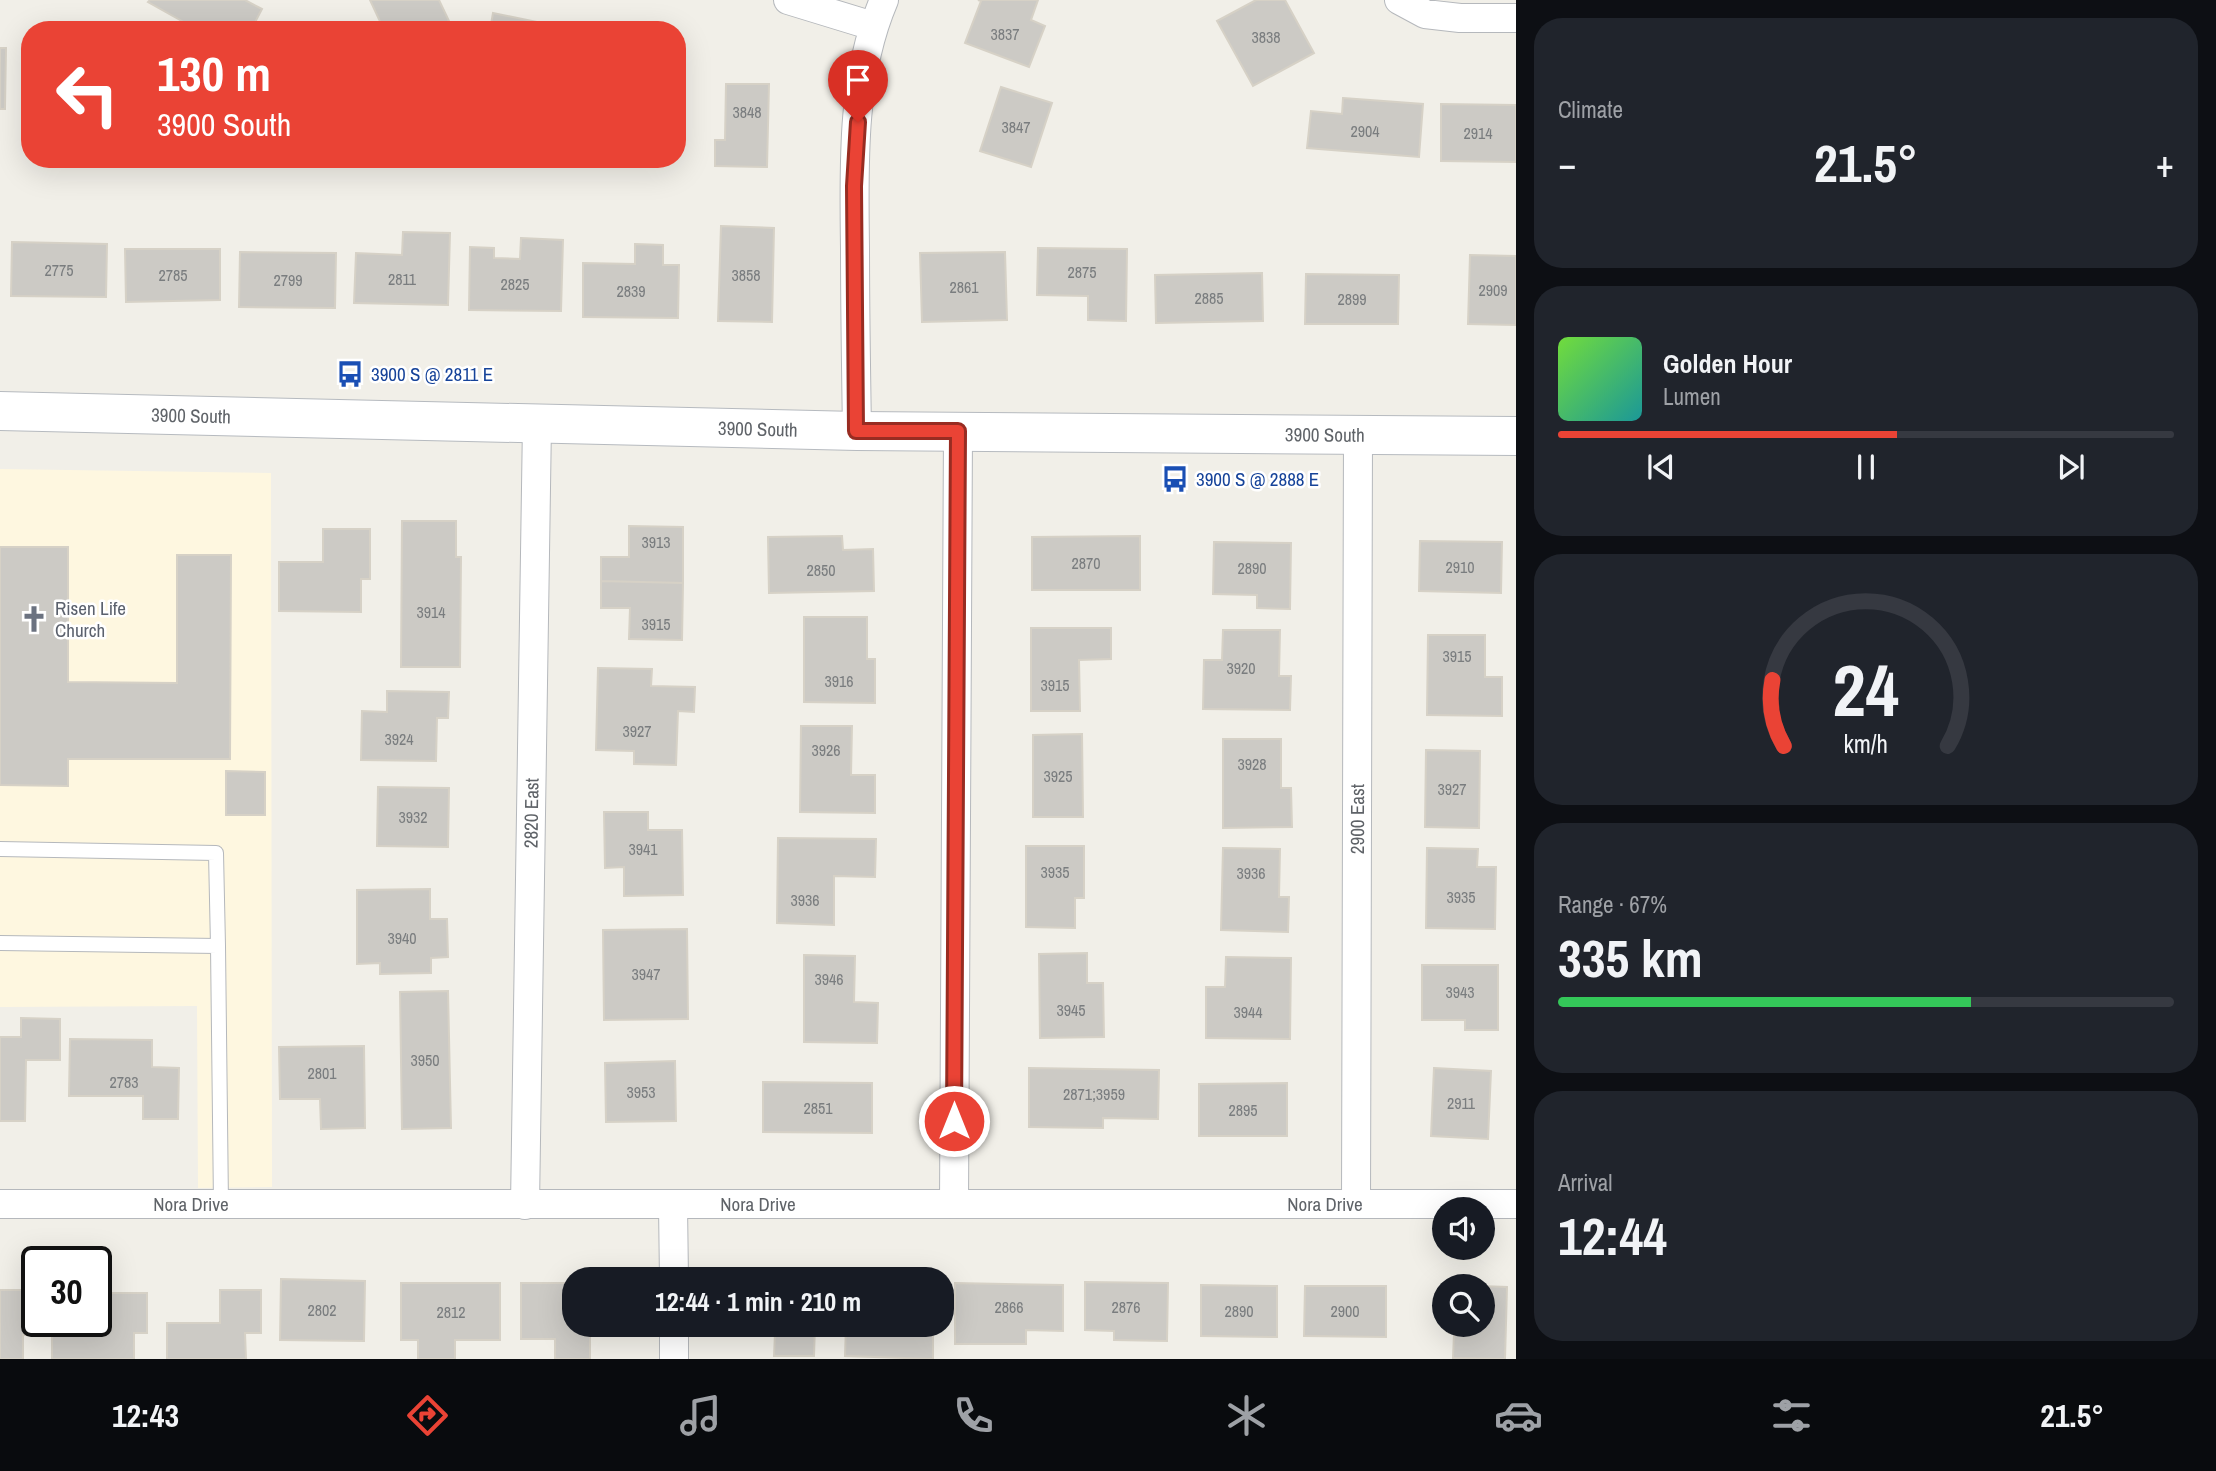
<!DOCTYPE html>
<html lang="en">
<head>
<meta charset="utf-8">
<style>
	:root { --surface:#171b24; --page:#20242c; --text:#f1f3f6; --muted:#9ea1a6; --line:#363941; --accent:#ea4335 }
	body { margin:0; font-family:"Archivo Narrow",sans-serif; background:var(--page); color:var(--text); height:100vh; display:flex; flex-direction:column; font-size:26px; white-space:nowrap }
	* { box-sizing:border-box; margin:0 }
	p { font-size:23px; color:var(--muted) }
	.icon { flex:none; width:38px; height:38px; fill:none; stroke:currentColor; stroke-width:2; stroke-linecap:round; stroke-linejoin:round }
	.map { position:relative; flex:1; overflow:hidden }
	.panel { display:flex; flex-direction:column; gap:18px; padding:18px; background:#0d0f14; width:700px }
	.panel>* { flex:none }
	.hud { position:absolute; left:21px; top:21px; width:665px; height:147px; border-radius:28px; box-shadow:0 7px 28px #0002; background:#ea4335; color:#fff; overflow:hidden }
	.buttons { position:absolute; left:1432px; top:1197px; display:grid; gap:14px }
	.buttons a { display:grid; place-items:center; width:63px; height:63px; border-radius:50%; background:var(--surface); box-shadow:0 7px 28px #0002; font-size:35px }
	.speed { position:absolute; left:21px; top:1246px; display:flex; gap:14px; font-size:35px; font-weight:700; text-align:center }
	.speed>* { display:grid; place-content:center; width:91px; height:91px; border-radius:50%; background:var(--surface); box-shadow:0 7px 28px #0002; line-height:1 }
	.speed .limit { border:4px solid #111; border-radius:10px; background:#fff; color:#111 }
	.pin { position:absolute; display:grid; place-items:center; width:60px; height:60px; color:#fff; margin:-72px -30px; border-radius:50% 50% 50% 0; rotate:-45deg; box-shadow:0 0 7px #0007 }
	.pin .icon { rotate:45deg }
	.me { position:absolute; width:77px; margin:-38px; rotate:0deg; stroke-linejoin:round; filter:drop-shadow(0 0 5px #0008) }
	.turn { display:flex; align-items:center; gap:24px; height:147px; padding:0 21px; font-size:32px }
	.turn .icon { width:91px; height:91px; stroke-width:2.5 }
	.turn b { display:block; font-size:49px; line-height:60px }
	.big { font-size:52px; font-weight:700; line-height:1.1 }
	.panel .card { flex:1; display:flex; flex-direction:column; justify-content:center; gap:10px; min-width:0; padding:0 24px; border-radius:28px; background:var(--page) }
	.panel .dial { align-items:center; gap:0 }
	.dial svg { height:182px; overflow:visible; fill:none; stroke:var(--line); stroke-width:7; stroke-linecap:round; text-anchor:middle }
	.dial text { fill:var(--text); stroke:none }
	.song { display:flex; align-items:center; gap:21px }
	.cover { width:84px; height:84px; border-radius:10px; background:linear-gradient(135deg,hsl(100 70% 55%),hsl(180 70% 35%)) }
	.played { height:7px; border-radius:4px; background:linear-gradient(90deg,var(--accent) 55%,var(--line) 55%) }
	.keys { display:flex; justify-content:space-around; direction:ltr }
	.heat { display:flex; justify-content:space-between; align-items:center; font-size:38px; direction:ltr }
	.charge { height:10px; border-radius:5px; background:linear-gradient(90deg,#34c759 67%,var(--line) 0) }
	.trip { position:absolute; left:562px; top:1267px; width:392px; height:70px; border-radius:28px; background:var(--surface); box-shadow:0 7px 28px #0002; font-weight:700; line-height:70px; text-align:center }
	.menu { display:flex; height:112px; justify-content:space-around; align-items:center; background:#090b0e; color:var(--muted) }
	.menu .icon { width:49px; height:49px }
	.menu .current { color:var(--accent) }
	.menu b { font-size:32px; color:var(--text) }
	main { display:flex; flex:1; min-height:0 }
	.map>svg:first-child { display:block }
</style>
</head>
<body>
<main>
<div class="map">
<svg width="1516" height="1359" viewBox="0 0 1516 1359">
	<rect width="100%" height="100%" fill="#f1efe8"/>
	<path fill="#fef7e0" d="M 0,469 L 271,473 L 272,1187 L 198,1188 L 197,1006 L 0,1007 Z"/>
	<path fill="#cccac5" stroke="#d6d1c6" stroke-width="2" d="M 150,0 L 245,0 L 262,9 L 251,30 L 198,30 L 148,2 Z
		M 370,0 L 439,0 L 449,21 L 431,30 L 384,30 Z
		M 978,0 L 1038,0 L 1031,20 L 1045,26 L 1029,67 L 965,43 L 981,1 Z
		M 1256,0 L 1285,0 L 1314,53 L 1253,86 L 1217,21 Z
		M 493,13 L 566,28 L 565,30 L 490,30 Z
		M 0,48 L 6,48 L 5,109 L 0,109 Z
		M 726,84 L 769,84 L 767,167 L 715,166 L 715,140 L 725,140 Z
		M 1001,87 L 1052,103 L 1031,167 L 980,151 Z
		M 1343,98 L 1423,104 L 1419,157 L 1307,148 L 1311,111 L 1342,114 Z
		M 1441,104 L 1516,105 L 1516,162 L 1441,161 Z
		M 721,226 L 774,228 L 772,322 L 718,321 Z
		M 403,232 L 450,233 L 448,305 L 354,303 L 356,253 L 402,255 Z
		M 521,238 L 563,240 L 561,311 L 469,310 L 470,247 L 494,248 L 494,258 L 520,259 Z
		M 12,242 L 107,244 L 106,297 L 11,296 Z
		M 635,244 L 663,245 L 663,265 L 679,265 L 678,318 L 583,317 L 583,263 L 635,264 Z
		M 1038,248 L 1127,249 L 1126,321 L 1088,320 L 1088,296 L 1037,295 Z
		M 125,249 L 220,249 L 220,300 L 126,302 Z
		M 240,252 L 336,253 L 335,308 L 239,307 Z
		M 1005,252 L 1007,320 L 922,322 L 920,253 Z
		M 1470,255 L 1516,256 L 1516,325 L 1468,324 Z
		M 1262,273 L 1263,321 L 1156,323 L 1155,275 Z
		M 1306,274 L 1399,275 L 1398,324 L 1305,324 Z
		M 402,521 L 456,521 L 456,557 L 461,557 L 460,667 L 401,667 Z
		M 629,526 L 683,527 L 683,583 L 601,581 L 601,557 L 629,557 Z
		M 323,529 L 370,529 L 370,579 L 361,579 L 361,612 L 279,611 L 279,562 L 323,562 Z
		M 842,536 L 843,550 L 873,549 L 874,591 L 769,593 L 768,537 Z
		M 1140,536 L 1140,590 L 1032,590 L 1032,537 Z
		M 1420,541 L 1502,542 L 1501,593 L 1419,591 Z
		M 1214,542 L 1291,543 L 1290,609 L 1257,608 L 1257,595 L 1213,594 Z
		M 0,547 L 68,547 L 68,682 L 177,683 L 177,555 L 231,555 L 230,759 L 68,759 L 68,786 L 0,785 Z
		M 601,581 L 683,583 L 682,640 L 629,639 L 630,608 L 601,608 Z
		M 804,617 L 867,617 L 867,659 L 875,659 L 875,703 L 804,702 Z
		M 1031,628 L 1111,628 L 1111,659 L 1079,660 L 1080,711 L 1031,711 Z
		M 1223,630 L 1280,630 L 1279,676 L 1291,676 L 1290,710 L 1203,709 L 1204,660 L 1222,660 Z
		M 1428,635 L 1485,635 L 1485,677 L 1502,677 L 1502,716 L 1427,715 Z
		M 598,668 L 652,669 L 651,686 L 695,687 L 694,712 L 678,711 L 676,765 L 634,764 L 634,751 L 596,750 Z
		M 387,691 L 449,692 L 448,718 L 437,718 L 436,761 L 361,760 L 362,711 L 387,712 Z
		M 801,726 L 852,726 L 851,775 L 875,775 L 875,813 L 800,812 Z
		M 1082,734 L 1083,817 L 1033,817 L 1033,735 Z
		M 1223,739 L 1281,739 L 1281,788 L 1291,788 L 1292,827 L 1223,828 Z
		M 1426,750 L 1480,751 L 1479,828 L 1425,827 Z
		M 226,771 L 265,772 L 265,815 L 226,815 Z
		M 378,787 L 449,788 L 448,847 L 377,846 Z
		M 604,812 L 648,812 L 648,830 L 682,830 L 683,895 L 624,896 L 624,867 L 605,868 Z
		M 778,838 L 876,839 L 875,877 L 834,876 L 834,925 L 777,923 Z
		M 1026,846 L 1084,846 L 1084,898 L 1075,898 L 1075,928 L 1026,927 Z
		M 1223,848 L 1280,849 L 1279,897 L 1289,897 L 1288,932 L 1221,930 Z
		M 1427,848 L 1478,849 L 1477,867 L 1496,867 L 1495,929 L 1426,928 Z
		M 430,889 L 430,919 L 447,919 L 448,957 L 431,958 L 431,973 L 380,974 L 380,963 L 357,964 L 357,890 Z
		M 687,929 L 688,1019 L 604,1020 L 603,930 Z
		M 1087,953 L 1087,983 L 1103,983 L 1104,1037 L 1040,1038 L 1039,954 Z
		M 804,955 L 855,956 L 854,1002 L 878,1003 L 877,1043 L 804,1042 Z
		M 1226,957 L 1291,958 L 1290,1039 L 1206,1038 L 1206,987 L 1225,987 Z
		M 1422,965 L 1498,965 L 1498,1030 L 1465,1030 L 1465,1020 L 1422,1020 Z
		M 448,991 L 451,1128 L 402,1129 L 400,992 Z
		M 21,1018 L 60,1019 L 60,1060 L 26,1060 L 25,1121 L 0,1121 L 0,1037 L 21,1037 Z
		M 70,1039 L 152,1040 L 152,1067 L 179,1068 L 178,1119 L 143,1119 L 143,1096 L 69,1096 Z
		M 364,1046 L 365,1128 L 321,1129 L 320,1099 L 280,1099 L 279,1047 Z
		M 675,1061 L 676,1121 L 606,1122 L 605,1063 Z
		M 1029,1068 L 1159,1070 L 1158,1119 L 1103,1118 L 1103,1128 L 1029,1127 Z
		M 1434,1068 L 1491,1071 L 1488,1139 L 1431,1136 Z
		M 763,1082 L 872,1083 L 872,1133 L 763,1132 Z
		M 1287,1083 L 1287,1136 L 1199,1136 L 1199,1084 Z
		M 281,1279 L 365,1281 L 364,1341 L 280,1340 Z
		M 1085,1282 L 1168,1283 L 1167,1341 L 1114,1340 L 1114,1331 L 1085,1330 Z
		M 401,1283 L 500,1283 L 500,1340 L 455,1340 L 455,1359 L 418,1359 L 418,1340 L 401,1340 Z
		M 521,1283 L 574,1283 L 574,1325 L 590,1325 L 590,1359 L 555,1359 L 555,1339 L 521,1339 Z
		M 955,1283 L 1063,1285 L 1063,1331 L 1026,1330 L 1026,1344 L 955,1344 Z
		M 1201,1285 L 1277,1286 L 1277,1337 L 1201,1336 Z
		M 1450,1285 L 1507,1287 L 1505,1359 L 1453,1358 L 1454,1333 L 1449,1333 L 1449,1325 L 1482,1325 L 1482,1286 Z
		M 1305,1286 L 1386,1286 L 1386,1337 L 1304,1336 Z
		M 0,1290 L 34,1290 L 33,1335 L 23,1335 L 23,1359 L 0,1359 Z
		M 220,1290 L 261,1290 L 261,1333 L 245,1333 L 246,1359 L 167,1359 L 167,1323 L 220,1323 Z
		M 107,1293 L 147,1293 L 147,1333 L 134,1333 L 134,1359 L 52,1359 L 52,1323 L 107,1323 Z
		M 733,1325 L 815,1325 L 814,1356 L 774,1356 L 775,1333 L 733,1333 Z
		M 846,1325 L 933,1325 L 933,1359 L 845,1356 Z"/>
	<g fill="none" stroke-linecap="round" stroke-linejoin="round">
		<defs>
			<path id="service" d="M 0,849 L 216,853 L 218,946
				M 0,943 L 218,946 L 221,1205"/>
			<g id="minor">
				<path d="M 788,0 L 873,26"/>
				<path d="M 1399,0 L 1425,14 L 1460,18 L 1516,18"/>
				<path d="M 857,431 C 856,370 855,309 855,248 C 854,166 851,77 884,0"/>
				<path id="s1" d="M 0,1204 L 1516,1204"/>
				<path d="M 954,1204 L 958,431"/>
				<path id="s2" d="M 1356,1204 L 1358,434"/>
				<path id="s3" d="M 525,1205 L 537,423"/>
				<path d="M 673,1205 L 674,1279"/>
				<path d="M 674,1325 L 674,1359"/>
			</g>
			<g id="secondary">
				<path id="s4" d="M 0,411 L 857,431 L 1516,436"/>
			</g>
		</defs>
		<use href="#service" stroke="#b5b8bc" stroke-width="16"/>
		<use href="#minor" stroke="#b5b8bc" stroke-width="30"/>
		<use href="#secondary" stroke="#b6babf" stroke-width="40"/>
		<use href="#service" stroke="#fff" stroke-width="14"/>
		<use href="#minor" stroke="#fff" stroke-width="28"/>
		<use href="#secondary" stroke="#fff" stroke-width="38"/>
	</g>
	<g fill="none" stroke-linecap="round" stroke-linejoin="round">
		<defs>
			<path id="route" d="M 858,122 L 854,186 L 856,431 L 958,431 L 954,1121"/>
		</defs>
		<use href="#route" stroke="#982c22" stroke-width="18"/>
		<use href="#route" stroke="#ea4335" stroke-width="12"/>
	</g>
	<defs>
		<symbol id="bus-bare" viewBox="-9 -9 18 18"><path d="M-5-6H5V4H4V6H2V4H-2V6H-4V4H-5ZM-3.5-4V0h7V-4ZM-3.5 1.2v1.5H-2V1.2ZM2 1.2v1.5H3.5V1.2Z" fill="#1a4fb4" stroke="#fff" stroke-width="2.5" paint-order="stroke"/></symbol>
		<symbol id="church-bare" viewBox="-9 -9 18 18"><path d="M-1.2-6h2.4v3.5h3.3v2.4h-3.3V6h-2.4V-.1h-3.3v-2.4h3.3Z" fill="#6b7280" stroke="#fff" stroke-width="2.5" paint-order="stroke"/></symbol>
	</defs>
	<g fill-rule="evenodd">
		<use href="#bus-bare" x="331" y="355" width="38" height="38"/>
		<use href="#bus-bare" x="1156" y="460" width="38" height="38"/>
		<use href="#church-bare" x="15" y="600" width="38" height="38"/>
	</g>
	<g text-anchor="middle" stroke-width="5" stroke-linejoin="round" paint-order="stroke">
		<g font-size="16" fill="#7a7d7f">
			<text x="1005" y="40">3837</text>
			<text x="1266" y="43">3838</text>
			<text x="747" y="118">3848</text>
			<text x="1016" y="133">3847</text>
			<text x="1365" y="137">2904</text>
			<text x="1478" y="139">2914</text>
			<text x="59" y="276">2775</text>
			<text x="1082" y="278">2875</text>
			<text x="173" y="281">2785</text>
			<text x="746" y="281">3858</text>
			<text x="402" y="285">2811</text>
			<text x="288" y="286">2799</text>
			<text x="515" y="290">2825</text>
			<text x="964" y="293">2861</text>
			<text x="1493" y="296">2909</text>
			<text x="631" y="297">2839</text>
			<text x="1209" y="304">2885</text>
			<text x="1352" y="305">2899</text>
			<text x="656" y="548">3913</text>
			<text x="1086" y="569">2870</text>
			<text x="1460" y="573">2910</text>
			<text x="1252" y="574">2890</text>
			<text x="821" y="576">2850</text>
			<text x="431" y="618">3914</text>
			<text x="656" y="630">3915</text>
			<text x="1457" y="662">3915</text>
			<text x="1241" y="674">3920</text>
			<text x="839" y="687">3916</text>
			<text x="1055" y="691">3915</text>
			<text x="637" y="737">3927</text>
			<text x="399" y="745">3924</text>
			<text x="826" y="756">3926</text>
			<text x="1252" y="770">3928</text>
			<text x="1058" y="782">3925</text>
			<text x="1452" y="795">3927</text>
			<text x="413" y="823">3932</text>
			<text x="643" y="855">3941</text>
			<text x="1055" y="878">3935</text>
			<text x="1251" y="879">3936</text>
			<text x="1461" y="903">3935</text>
			<text x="805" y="906">3936</text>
			<text x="402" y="944">3940</text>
			<text x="646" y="980">3947</text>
			<text x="829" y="985">3946</text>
			<text x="1460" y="998">3943</text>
			<text x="1071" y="1016">3945</text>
			<text x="1248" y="1018">3944</text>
			<text x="425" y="1066">3950</text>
			<text x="322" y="1079">2801</text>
			<text x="124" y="1088">2783</text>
			<text x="641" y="1098">3953</text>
			<text x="1094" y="1100">2871;3959</text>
			<text x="1461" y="1109">2911</text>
			<text x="818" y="1114">2851</text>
			<text x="1243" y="1116">2895</text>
			<text x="1009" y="1313">2866</text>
			<text x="1126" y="1313">2876</text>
			<text x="322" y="1316">2802</text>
			<text x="1239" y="1317">2890</text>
			<text x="1345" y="1317">2900</text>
			<text x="451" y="1318">2812</text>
		</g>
		<g font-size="19" fill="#164399" stroke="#fff" text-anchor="start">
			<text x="371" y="381">3900 S @ 2811 E</text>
			<text x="1196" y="486">3900 S @ 2888 E</text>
		</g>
		<g font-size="19" fill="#5f6368" stroke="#fff">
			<text dy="7" stroke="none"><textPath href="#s4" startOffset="191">3900 South</textPath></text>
			<text dy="7" stroke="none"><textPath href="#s4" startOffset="758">3900 South</textPath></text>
			<text dy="7" stroke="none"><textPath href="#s4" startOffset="1325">3900 South</textPath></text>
			<text dy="7" stroke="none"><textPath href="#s3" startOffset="392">2820 East</textPath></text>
			<text dy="7" stroke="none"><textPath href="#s2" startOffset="385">2900 East</textPath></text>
			<text dy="7" stroke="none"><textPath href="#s1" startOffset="191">Nora Drive</textPath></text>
			<text dy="7" stroke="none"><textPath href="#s1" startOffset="758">Nora Drive</textPath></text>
			<text dy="7" stroke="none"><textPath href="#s1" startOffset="1325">Nora Drive</textPath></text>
		</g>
		<g font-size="19" fill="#5b616d" stroke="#fff" text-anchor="start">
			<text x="55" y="615">Risen Life<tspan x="55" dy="22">Church</tspan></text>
		</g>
	</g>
</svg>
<div class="buttons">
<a><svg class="icon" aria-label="sound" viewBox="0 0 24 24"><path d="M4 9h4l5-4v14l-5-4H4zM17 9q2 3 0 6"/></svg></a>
<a><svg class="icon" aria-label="search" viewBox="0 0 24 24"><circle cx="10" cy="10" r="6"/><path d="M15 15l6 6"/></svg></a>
</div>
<div class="speed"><div class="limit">30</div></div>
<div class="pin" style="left:858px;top:122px;background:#d93025"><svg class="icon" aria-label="arrive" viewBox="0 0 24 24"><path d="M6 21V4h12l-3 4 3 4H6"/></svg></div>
<svg class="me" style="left:954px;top:1121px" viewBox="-20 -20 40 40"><circle r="17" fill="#ea4335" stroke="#fff" stroke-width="3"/><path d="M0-11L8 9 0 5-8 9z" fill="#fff"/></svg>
<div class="trip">12:44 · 1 min · 210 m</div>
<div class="hud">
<div class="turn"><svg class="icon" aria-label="left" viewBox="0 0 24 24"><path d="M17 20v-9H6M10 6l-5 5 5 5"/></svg><div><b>130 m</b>3900 South</div></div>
</div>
</div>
<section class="panel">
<div class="card"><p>Climate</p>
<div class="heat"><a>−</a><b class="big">21.5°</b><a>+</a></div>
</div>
<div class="card">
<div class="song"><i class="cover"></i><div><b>Golden Hour</b><p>Lumen</p></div></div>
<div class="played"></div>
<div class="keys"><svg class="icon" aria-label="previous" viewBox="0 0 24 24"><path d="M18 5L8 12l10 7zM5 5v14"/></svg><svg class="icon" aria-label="pause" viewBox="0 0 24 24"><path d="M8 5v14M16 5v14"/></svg><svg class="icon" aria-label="next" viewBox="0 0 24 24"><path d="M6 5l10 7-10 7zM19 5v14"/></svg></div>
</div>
<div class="card dial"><svg viewBox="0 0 100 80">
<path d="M14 69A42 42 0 1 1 86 69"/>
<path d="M14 69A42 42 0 0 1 9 40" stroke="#ea4335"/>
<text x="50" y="56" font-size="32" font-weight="700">24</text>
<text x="50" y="72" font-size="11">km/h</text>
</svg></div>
<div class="card"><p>Range · 67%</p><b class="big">335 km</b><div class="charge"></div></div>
<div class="card"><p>Arrival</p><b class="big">12:44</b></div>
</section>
</main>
<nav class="menu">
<b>12:43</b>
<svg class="icon current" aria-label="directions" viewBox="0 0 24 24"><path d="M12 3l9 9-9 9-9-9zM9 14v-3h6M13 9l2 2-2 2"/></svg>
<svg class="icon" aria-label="music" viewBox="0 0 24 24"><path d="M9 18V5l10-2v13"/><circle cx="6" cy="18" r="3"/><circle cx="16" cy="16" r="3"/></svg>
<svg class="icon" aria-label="phone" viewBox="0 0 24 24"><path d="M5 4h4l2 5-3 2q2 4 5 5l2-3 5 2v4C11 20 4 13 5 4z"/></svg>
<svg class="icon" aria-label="climate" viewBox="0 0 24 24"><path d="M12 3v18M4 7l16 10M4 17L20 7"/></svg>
<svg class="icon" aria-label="car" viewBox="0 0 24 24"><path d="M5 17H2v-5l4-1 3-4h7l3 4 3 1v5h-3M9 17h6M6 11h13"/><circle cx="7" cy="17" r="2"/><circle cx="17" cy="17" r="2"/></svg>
<svg class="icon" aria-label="filters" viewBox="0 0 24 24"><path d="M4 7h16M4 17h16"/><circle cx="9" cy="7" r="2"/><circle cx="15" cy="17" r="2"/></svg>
<b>21.5°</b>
</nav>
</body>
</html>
